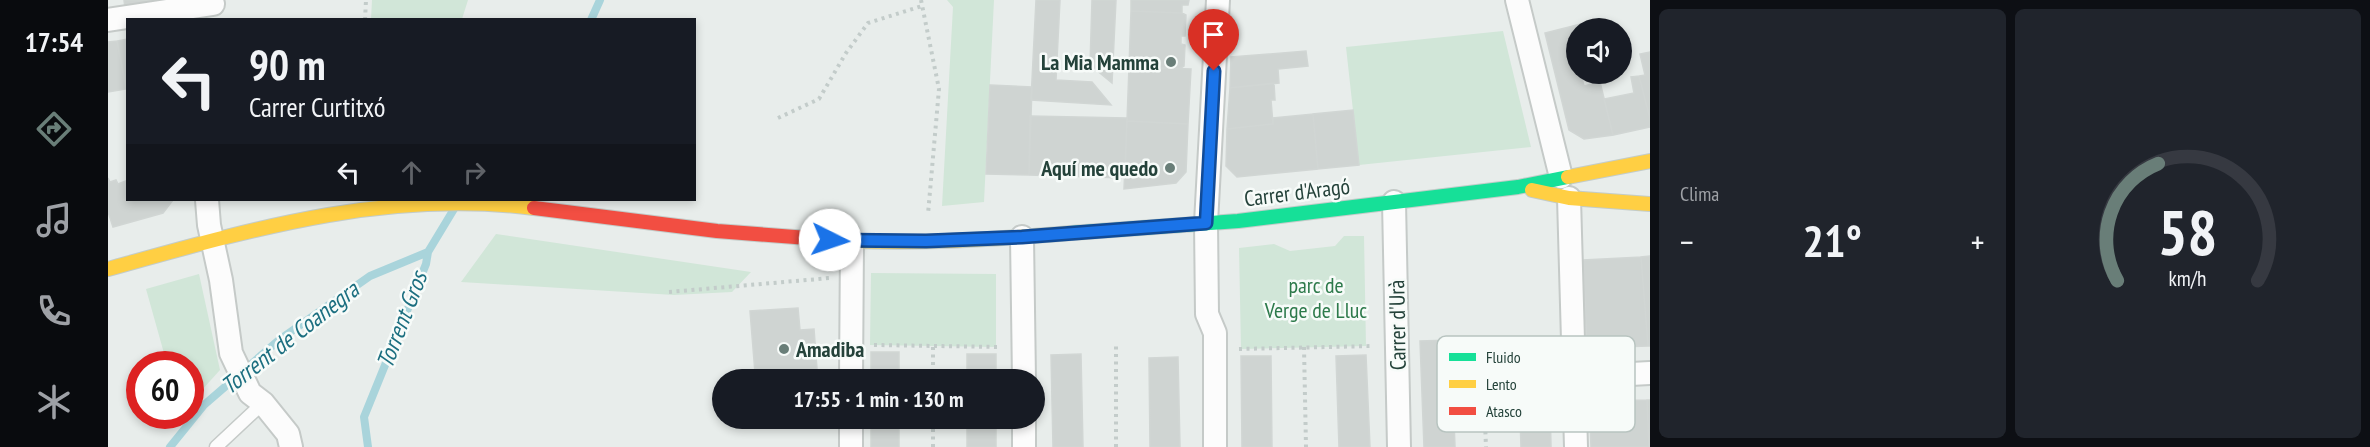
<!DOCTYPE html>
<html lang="es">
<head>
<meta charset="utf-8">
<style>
	:root { --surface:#171b24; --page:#20242c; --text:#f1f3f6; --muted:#9ea1a6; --line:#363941; --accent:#697e78 }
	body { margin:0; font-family:"PT Sans Narrow",sans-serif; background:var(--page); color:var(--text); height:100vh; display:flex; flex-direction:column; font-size:22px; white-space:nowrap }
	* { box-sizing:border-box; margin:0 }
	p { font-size:20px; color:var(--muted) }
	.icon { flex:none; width:33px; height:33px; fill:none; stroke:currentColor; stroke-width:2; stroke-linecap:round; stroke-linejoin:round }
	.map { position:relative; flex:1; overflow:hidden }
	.drawer { display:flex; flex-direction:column; gap:9px; padding:9px; background:#0d0f14; width:720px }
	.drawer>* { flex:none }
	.banner { position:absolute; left:18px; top:18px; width:570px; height:183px; border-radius:0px; box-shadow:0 3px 9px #0003; background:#171b24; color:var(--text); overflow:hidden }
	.tools { position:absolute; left:1458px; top:18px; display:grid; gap:12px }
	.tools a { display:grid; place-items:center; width:66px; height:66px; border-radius:50%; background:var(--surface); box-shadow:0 3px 9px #0003; font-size:30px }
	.speed { position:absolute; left:18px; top:351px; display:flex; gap:12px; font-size:30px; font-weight:700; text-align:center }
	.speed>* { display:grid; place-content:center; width:78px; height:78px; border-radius:50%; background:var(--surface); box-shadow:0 3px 9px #0003; line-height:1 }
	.speed .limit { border:9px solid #d22; background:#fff; color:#111 }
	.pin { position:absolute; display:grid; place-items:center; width:51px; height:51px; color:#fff; margin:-62px -26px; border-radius:50% 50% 50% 0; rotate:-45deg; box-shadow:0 0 6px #0007 }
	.pin .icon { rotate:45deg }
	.me { position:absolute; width:66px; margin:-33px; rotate:94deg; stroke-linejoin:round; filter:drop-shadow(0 0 4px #0008) }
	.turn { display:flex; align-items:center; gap:21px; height:126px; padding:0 24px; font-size:27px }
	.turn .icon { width:78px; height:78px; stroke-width:2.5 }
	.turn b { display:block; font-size:42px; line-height:51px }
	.lanes { display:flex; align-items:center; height:57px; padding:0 24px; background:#0003; justify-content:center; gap:30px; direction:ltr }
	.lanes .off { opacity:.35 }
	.big { font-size:45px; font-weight:700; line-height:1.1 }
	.drawer .widget { flex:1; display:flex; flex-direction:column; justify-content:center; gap:9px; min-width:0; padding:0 21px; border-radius:9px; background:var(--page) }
	.drawer .dial { align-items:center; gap:0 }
	.dial svg { height:156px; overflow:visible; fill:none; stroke:var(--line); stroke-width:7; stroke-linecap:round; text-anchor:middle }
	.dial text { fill:var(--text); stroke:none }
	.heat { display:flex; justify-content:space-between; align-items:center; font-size:33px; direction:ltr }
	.drawer .tiles { flex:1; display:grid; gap:9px; grid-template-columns:repeat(2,1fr) }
	.trip { position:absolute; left:604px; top:369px; width:333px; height:60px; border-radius:30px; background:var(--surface); box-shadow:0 3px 9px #0003; font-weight:700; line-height:60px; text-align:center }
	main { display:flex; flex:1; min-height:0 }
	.tabs { display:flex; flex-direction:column; width:108px; justify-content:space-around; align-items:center; background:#090b0e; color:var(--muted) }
	.tabs .icon { width:42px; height:42px }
	.tabs .active { color:var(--accent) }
	.tabs b { font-size:27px; color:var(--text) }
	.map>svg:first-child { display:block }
</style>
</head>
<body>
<main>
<nav class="tabs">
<b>17:54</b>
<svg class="icon active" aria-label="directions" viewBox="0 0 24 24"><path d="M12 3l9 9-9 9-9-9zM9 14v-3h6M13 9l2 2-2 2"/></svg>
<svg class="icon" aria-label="music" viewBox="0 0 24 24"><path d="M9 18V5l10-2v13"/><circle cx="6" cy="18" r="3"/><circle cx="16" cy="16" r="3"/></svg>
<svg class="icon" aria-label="phone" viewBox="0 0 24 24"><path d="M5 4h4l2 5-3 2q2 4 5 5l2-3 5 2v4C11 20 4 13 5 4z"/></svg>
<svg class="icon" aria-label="climate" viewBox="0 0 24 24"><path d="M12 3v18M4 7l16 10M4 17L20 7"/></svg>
</nav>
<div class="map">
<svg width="1542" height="447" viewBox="0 0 1542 447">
	<rect width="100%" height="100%" fill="#e8edeb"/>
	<path fill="#d1e6d8" d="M 264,0 L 360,0 L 354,19 L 263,20 Z
		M 839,0 L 886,0 L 876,202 L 834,206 L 845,7 Z
		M 1395,31 L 1423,147 L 1251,165 L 1238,47 Z
		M 388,234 L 643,272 L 624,292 L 566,295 L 353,282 Z
		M 1236,236 L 1256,236 L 1258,346 L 1133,349 L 1131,248 L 1166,244 L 1182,251 L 1227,246 Z
		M 763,273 L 888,274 L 888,347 L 762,345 Z
		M 91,274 L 112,370 L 83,402 L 82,364 L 59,364 L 38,289 Z"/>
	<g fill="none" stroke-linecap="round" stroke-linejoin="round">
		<path stroke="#a9d4db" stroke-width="8" d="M 483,20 L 492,0
			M 62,447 L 96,405 L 171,340 L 262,276 L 320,252
			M 260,447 L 256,417 L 318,264 L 320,252 L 346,209"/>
	</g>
	<path fill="#cfd4d2" stroke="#d1d6d4" stroke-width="1.5" d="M 16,0 L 61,0 L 17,8 Z
		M 928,0 L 952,0 L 948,80 L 984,82 L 1003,105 L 923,100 Z
		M 984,0 L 1008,0 L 1004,83 L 982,65 Z
		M 1023,0 L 1081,0 L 1080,5 L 1074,5 L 1074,13 L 1023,11 Z
		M 1023,11 L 1074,13 L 1078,15 L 1077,36 L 1073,36 L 1073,44 L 1077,45 L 1076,66 L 1071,69 L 1021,67 Z
		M 1477,23 L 1478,28 L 1468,28 L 1468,40 L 1465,41 L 1468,55 L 1468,74 L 1473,74 L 1476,86 L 1492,82 L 1505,135 L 1476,139 L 1461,130 L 1437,33 Z
		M 20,39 L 20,86 L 18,86 L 9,41 Z
		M 9,41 L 18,89 L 0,92 L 0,42 Z
		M 1198,51 L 1200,66 L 1170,69 L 1171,83 L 1122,88 L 1123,57 Z
		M 1542,52 L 1542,119 L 1531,76 L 1537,75 L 1532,54 Z
		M 1021,67 L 1083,69 L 1080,124 L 1019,121 Z
		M 1531,76 L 1542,119 L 1542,127 L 1505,135 L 1496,99 L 1526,93 L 1523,77 Z
		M 1166,83 L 1167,100 L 1163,100 L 1165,124 L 1119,129 L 1122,88 Z
		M 882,85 L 924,87 L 921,175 L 878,174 Z
		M 1245,110 L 1251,165 L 1210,169 L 1205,114 Z
		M 1205,114 L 1210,169 L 1129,177 L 1118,166 L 1119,129 L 1165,124 L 1165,118 Z
		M 922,116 L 1019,118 L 1017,178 L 921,175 Z
		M 1019,121 L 1080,124 L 1078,172 L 1068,183 L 1016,189 Z
		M 0,178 L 2,182 L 8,180 L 10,184 L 20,180 L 20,200 L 65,200 L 55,213 L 5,227 L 0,212 Z
		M 1542,256 L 1542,346 L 1540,346 L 1533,257 Z
		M 1533,257 L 1540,346 L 1479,348 L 1475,260 Z
		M 690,308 L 692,330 L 706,329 L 709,369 L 647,373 L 642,311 Z
		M 1343,340 L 1347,447 L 1316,447 L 1312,341 Z
		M 763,352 L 791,352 L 791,380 L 763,380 Z
		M 859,354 L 888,354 L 888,380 L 859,380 Z
		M 973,354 L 975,447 L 945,447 L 943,355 Z
		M 1258,355 L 1262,447 L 1231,447 L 1228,356 Z
		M 1133,356 L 1163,356 L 1164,447 L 1134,447 Z
		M 1070,357 L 1072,447 L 1042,447 L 1041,358 Z
		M 1410,357 L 1441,357 L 1443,447 L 1413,447 Z
		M 1539,400 L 1541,447 L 1483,447 L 1481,401 Z
		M 1539,400 L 1542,400 L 1542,447 L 1541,447 Z
		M 763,418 L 791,418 L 791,447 L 763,447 Z
		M 859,418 L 888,418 L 888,447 L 859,447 Z"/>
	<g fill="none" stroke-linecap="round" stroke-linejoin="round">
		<defs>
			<path id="lane" d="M 108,447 L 155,403"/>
			<path id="street" d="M 1409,0 L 1453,177
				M 0,20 L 105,4
				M 1461,198 L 1468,447
				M 99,200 L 101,225 L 113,280 L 123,353 L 142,393 L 155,403 L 180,434 L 183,447
				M 1286,202 L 1291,447
				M 914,237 L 916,380
				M 1466,377 L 1542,373
				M 743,380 L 744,242
				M 916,418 L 916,447
				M 743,447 L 743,418
				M 1107,447 L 1107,333 L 1099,314 L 1098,223 L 1110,0"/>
			<path id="fast" d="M 963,233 L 1130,221 L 1410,187 L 1460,177"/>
			<path id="slow" d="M 1460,177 L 1542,161
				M 1424,190 L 1461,198 L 1542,204
				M 700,238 C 787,246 876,240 963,233
				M 0,269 C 141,230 278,189 426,208"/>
			<path id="jam" d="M 426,208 L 609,231 L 700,238"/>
		</defs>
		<use href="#lane" stroke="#c5cac8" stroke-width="15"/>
		<use href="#street" stroke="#c5cac8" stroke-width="26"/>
		<use href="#fast" stroke="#c3ccc9" stroke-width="16"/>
		<use href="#slow" stroke="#c3ccc9" stroke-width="16"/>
		<use href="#jam" stroke="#c3ccc9" stroke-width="16"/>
		<path stroke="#c3ccca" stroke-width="4" stroke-dasharray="3 4.5" stroke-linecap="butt" d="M 813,0 L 831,89 L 820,214
			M 257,20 L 258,0
			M 670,118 L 711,99 L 738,53 L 760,23 L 814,6
			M 561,292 L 722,278
			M 766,345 L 891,347
			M 1196,347 L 1198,447
			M 1131,349 L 1264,346
			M 1374,349 L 1378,447
			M 825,380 L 825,346
			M 825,447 L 825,418
			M 1008,447 L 1008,346"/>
		<use href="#lane" stroke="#fcfcfc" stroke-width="12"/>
		<use href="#street" stroke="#fcfcfc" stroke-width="22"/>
		<use href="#fast" stroke="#16e098" stroke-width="14"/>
		<use href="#slow" stroke="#ffcf43" stroke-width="14"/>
		<use href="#jam" stroke="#f24e42" stroke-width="14"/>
	</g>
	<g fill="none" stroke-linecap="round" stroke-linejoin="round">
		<defs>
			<path id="route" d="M 722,240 L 818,241 L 914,237 L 1098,223 L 1106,71"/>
		</defs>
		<use href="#route" stroke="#114b97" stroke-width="15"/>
		<use href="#route" stroke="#1a73e8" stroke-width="10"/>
	</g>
	<g fill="#697e78" stroke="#f7fbf9" stroke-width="2">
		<circle cx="1063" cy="62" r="6"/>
		<circle cx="1062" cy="168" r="6"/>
		<circle cx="676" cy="349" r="6"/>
	</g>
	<g text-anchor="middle" stroke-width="5" stroke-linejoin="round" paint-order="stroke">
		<g font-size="22" font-weight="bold" fill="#24423a" stroke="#f7fbf9" text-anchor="end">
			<text x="1051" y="70">La Mia Mamma</text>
			<text x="1050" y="176">Aquí me quedo</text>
			<text x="688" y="357" text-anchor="start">Amadiba</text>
		</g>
		<g font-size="22" fill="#24423a" stroke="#f7fbf9">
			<text transform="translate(1189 192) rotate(-7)" y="8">Carrer d'Aragó</text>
			<text transform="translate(1289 325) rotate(-91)" y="8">Carrer d'Urà</text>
		</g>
		<g font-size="22" fill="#2d7a4b" stroke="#f7fbf9">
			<text x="1208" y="293">parc de<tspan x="1208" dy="25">Verge de Lluc</tspan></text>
		</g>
		<g font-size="24" font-style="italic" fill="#1c6f80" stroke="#f7fbf9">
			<text transform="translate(294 320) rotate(-69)" y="8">Torrent Gros</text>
			<text transform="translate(182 338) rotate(-38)" y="8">Torrent de Coanegra</text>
		</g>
	</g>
	<rect x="1329" y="336" width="198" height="96" rx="9" fill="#f7fbf9" stroke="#b8c4c0" stroke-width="1.5"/>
	<rect x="1341" y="353" width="27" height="8" fill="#16e098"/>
	<rect x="1341" y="380" width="27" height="8" fill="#ffcf43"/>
	<rect x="1341" y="407" width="27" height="8" fill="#f24e42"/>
	<g font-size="16" fill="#24423a">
		<text x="1378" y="363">Fluido</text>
		<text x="1378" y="390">Lento</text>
		<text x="1378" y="417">Atasco</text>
	</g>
</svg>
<div class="tools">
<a><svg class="icon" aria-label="sound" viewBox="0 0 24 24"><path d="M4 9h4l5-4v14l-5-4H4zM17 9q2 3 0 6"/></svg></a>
</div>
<div class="speed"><div class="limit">60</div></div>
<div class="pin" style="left:1106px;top:71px;background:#d93025"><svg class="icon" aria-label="arrive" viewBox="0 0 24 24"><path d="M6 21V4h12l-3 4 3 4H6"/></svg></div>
<svg class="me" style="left:722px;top:240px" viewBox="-20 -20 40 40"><circle r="19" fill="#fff"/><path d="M0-13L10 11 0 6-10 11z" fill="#1a73e8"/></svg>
<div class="trip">17:55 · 1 min · 130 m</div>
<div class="banner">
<div class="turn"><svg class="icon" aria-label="left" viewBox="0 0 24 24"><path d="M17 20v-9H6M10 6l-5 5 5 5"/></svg><div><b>90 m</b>Carrer Curtitxó</div></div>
<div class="lanes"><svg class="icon" aria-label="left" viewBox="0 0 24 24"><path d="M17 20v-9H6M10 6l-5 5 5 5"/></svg><svg class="icon off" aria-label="ahead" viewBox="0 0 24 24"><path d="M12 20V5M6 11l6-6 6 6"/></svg><svg class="icon off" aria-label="right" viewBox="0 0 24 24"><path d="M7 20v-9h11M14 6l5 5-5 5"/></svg></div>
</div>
</div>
<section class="drawer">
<div class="tiles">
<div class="widget"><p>Clima</p>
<div class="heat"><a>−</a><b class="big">21°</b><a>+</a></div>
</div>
<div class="widget dial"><svg viewBox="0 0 100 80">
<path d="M14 69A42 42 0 1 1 86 69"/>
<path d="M14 69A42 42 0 0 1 35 9" stroke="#697e78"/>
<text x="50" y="56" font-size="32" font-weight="700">58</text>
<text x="50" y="72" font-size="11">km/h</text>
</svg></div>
</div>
</section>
</main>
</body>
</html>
